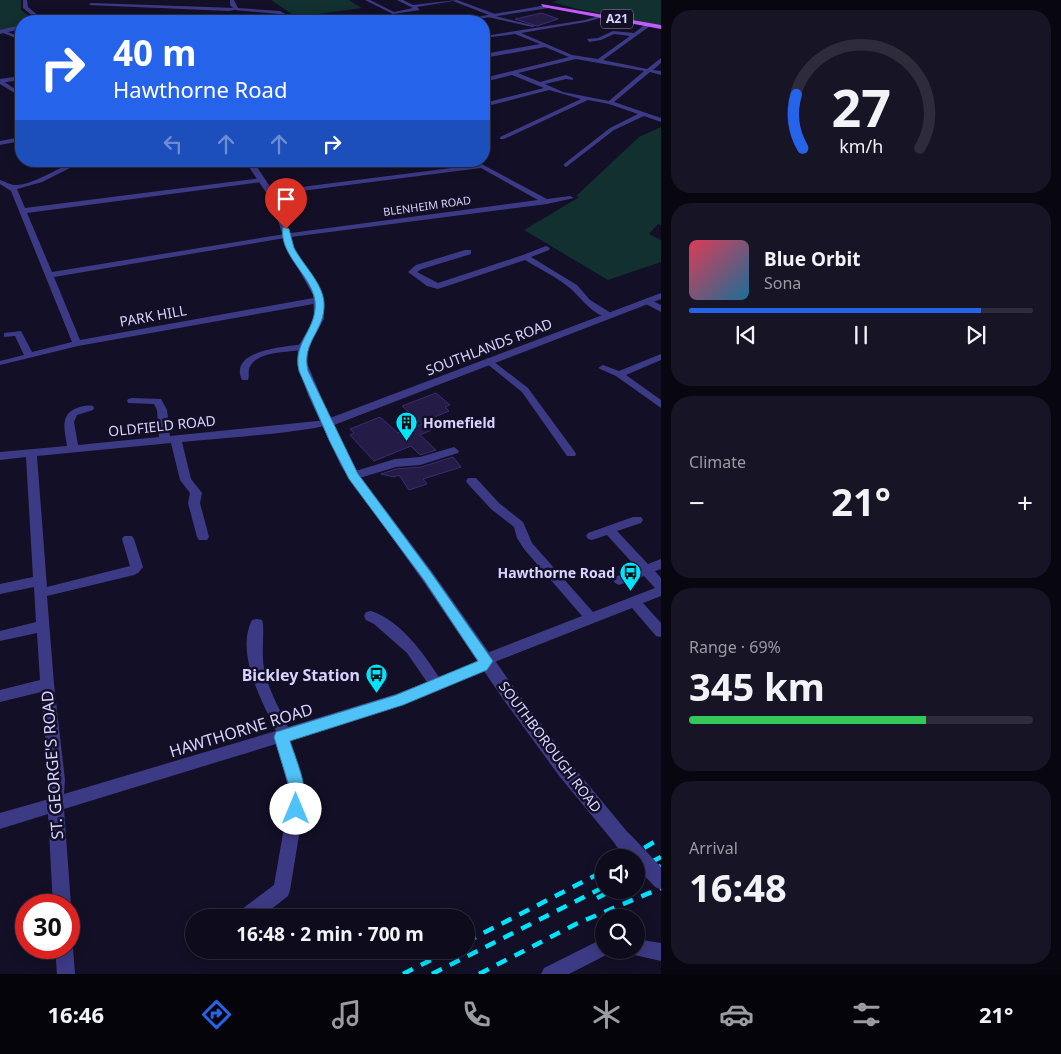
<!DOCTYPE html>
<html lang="en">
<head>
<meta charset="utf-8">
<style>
	:root { --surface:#0e0b1c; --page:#171425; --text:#f1f3f6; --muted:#9b9ba3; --line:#2e2b3b; --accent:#2563eb }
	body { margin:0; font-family:"Noto Sans",sans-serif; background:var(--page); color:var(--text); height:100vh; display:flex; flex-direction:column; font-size:19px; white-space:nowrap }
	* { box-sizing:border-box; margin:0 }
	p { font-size:16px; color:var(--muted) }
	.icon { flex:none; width:28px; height:28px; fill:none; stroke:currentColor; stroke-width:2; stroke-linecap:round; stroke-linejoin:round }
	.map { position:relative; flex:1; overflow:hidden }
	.panel { display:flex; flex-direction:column; gap:10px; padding:10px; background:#08060f; width:400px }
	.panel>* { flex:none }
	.top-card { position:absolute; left:15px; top:15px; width:475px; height:152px; border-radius:20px; box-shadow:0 2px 12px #0003,0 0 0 1px var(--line); background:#2563eb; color:#fff; overflow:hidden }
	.controls { position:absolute; left:595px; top:849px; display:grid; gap:10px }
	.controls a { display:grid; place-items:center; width:50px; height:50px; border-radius:50%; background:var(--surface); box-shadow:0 2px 12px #0003,0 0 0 1px var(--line); font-size:25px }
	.speed { position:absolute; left:15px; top:894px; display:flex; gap:10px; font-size:25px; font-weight:700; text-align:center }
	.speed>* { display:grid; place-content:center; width:65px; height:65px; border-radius:50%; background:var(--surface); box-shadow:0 2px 12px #0003,0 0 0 1px var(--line); line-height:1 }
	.speed .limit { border:8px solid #d22; background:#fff; color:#111 }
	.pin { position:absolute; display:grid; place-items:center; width:42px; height:42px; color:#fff; margin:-51px -21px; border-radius:50% 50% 50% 0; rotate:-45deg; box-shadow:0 0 5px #0007 }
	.pin .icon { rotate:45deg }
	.me { position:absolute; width:55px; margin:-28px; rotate:0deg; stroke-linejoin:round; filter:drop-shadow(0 0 4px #0008) }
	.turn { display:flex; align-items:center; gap:18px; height:105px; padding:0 15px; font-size:22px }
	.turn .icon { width:65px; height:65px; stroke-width:2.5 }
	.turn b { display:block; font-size:35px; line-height:42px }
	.lanes { display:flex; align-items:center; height:48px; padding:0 15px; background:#0003; justify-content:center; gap:25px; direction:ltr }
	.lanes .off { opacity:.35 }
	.big { font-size:38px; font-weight:700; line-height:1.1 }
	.panel .card { flex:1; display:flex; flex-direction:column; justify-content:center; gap:8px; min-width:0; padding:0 18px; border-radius:20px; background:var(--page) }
	.panel .dial { align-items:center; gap:0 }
	.dial svg { height:130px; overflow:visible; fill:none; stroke:var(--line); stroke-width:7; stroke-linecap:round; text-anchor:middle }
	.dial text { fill:var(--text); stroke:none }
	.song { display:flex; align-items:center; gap:15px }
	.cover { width:60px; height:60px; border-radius:8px; background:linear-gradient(135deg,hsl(350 70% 55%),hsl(200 70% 35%)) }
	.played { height:5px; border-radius:2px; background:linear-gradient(90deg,var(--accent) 85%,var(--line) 85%) }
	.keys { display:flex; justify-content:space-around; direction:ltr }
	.heat { display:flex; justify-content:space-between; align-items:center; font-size:28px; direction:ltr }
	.charge { height:8px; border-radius:4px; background:linear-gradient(90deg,#34c759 69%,var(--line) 0) }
	.trip { position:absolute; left:185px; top:909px; width:290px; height:50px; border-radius:25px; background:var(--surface); box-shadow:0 2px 12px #0003,0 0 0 1px var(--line); font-weight:700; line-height:50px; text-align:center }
	.menu { display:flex; height:80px; justify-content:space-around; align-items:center; background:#06040b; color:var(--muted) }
	.menu .icon { width:35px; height:35px }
	.menu .selected { color:var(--accent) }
	.menu b { font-size:22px; color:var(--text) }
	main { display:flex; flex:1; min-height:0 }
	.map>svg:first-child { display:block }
</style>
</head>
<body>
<main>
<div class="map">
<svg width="661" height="974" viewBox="0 0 661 974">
	<rect width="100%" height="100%" fill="#130f26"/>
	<path fill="#12302f" d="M 0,0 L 21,0 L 21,10 L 34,19 L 21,21 L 21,25 L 0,31 Z
		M 271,0 L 349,0 L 362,8 L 296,17 Z
		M 559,0 L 661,0 L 661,23 L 659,25 L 578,9 L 552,2 Z
		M 661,127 L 661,225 L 658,224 L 649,234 L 661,240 L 661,262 L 608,280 L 524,230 L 576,199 L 579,197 L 576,196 L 639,137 Z"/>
	<path fill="#241b47" stroke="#3b2d73" d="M 542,13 L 558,19 L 537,26 L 515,19 Z
		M 436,393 L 450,405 L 445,407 L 449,411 L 432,418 L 437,423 L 433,425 L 436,428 L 420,435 L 436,450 L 420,455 L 411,446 L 374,461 L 350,435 L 354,433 L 350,429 L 380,417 L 398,433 L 422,424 L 402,406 Z
		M 453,457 L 461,467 L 423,479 L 427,484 L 409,490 L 399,475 L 394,477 L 381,474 L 396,469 L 421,467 Z"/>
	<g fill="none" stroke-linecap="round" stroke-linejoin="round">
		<path fill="#3d3a85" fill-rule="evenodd" d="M 365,0 L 370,0 L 394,12 L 413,8 L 397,0 L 403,0 L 413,5 L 457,0 L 495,14 L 495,16 L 535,26 L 533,27 L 488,17 L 489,15 L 453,1 L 417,7 L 420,10 L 393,14 Z
			M 91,3 L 237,8 L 239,9 L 229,11 L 89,5 Z
			M 356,15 L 358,17 L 328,21 L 330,20 Z
			M 602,15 L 604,17 L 586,22 L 521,33 L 572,55 L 598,59 L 630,36 L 614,34 L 601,40 L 589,42 L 587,39 L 598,38 L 613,31 L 634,33 L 646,24 L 650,24 L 650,26 L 603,60 L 647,69 L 661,58 L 661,63 L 653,70 L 661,71 L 661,75 L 650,72 L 614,102 L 661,118 L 661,122 L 644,116 L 614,130 L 566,167 L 564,166 L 564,164 L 610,128 L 638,114 L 609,104 L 588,100 L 504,139 L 500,139 L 500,137 L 581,99 L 549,90 L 484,107 L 484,103 L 544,88 L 512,75 L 484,82 L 484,78 L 569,57 L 545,47 L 484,58 L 484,54 L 540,44 L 515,34 L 484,38 L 484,36 L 585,20 ZM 576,59 L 644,71 L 609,101 L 563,92 L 545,84 L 566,79 L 573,80 L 573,78 L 566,75 L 540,82 L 518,73 Z
			M 38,17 L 103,20 L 105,21 L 36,19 Z
			M 426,19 L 428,19 L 429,21 L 425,21 L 424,20 Z
			M 5,31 L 21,37 L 21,40 L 3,33 Z
			M 0,79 L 21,93 L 21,97 L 0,84 Z
			M 21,137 L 21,141 L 0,145 L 0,141 Z
			M 81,161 L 98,161 L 72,167 L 42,182 L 17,189 L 25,208 L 261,178 L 264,180 L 261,182 L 27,213 L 52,272 L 291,233 L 538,200 L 481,168 L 270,195 L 266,193 L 270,191 L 475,165 L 474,163 L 476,161 L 547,199 L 570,196 L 574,198 L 547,204 L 291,237 L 54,277 L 80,340 L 319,297 L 323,300 L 319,303 L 78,346 L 0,365 L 0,361 L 24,355 L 15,336 L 4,337 L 4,333 L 21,331 L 32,352 L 72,342 L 11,191 L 0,184 L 0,180 C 4,181 11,185 14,185 C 34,186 59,165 81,161 Z
			M 126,161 L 134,161 L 128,165 L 125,163 Z
			M 546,246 L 550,248 L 549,250 L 531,257 L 577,285 L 590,300 L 611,313 L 611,317 C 596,319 581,298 571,289 C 558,278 540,269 525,260 L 438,289 L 427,286 L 408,272 L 416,265 L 465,250 L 471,250 L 471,254 L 422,269 L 417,272 L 438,283 L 523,255 Z
			M 647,298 L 661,305 L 661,312 L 644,303 L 643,301 Z
			M 303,344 L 306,345 L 306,349 C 290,353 261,350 251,365 C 247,370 250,375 248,380 L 242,380 C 228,350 285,347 303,344 Z
			M 661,354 L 661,360 L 626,375 L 661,400 L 661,408 L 616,376 L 598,368 L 603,365 L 619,371 Z
			M 489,358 L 528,388 L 575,452 L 576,454 L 575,456 L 567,456 L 522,392 L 486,363 L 486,359 Z
			M 132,398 L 161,399 L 167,410 L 170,436 L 327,420 L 332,423 C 324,431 203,440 182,442 L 191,479 L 202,493 L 200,503 L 209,537 L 207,540 L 199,540 L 197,537 L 188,503 L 190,493 L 180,480 L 171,443 L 37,456 L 47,587 L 130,566 L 122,539 L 124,536 L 132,536 L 134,539 L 143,567 L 138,573 L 134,575 L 47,596 L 54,684 L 65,780 L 64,794 L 276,731 C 262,701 235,653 252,620 L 257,619 L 262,620 C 265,626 261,656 264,668 C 268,689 279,708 288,727 L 396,694 L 427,682 L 407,653 L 374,624 L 366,620 L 364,616 L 366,612 L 371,611 C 400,620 423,653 439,677 L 478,662 L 487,653 L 582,616 L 524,549 L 517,538 L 514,527 L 491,509 L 468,484 L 466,481 L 468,478 L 476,478 L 499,503 L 523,522 L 532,543 L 593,612 L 655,588 L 644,576 L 619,585 L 615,583 L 613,580 L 615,577 L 637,568 L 607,535 L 592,540 L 588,539 L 586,536 L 588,533 L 633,517 L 641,517 L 643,520 L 641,523 L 617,531 L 648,564 L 661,559 L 661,569 L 655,571 L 661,578 L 661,596 L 643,603 L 661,623 L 661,637 L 656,636 L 632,608 L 497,661 L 488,670 L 398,706 L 289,740 L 304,786 L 305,799 L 290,890 L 288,896 L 260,918 L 236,918 L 238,912 L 274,885 L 289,799 L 288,786 L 276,744 L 64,809 L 71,905 L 69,909 L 69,905 L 53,905 L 48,814 L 0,829 L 0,813 L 49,799 L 49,780 L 41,692 L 0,702 L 0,690 L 40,680 L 37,633 L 0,641 L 0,631 L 36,622 L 34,587 L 0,594 L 0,584 L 33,577 L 26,457 L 0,460 L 0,452 L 67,446 C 65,432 59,414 77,408 C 82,406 87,405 93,406 L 94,408 L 93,410 L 77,415 L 74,422 L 78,445 L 159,437 L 157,410 L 154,404 L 128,403 L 127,401 L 128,399 Z
			M 454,447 L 459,451 L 458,453 L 420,465 L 396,467 L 353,480 L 347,476 L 349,473 L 395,459 L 420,457 Z
			M 604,938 L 604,950 L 612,950 L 610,953 L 569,974 L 541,974 L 544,968 Z
			M 636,939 L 661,943 L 661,961 L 630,954 L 628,950 L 636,950 Z
			M 69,941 L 73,948 L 75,974 L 57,974 L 55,948 L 69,948 Z"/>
		<path fill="#3d3a85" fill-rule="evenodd" d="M 23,0 L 27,0 L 28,7 L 40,17 L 38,21 L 34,21 L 34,17 L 23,8 Z
			M 230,0 L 234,0 L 238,8 L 280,11 L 298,21 L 292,21 L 279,14 L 235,10 L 230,5 Z
			M 547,5 L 549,8 L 465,21 L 453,21 Z
			M 21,25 L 21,29 L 0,34 L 0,30 Z
			M 21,76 L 21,80 L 0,83 L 0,79 Z
			M 245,161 L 253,161 L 281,203 L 294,247 L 323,295 L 324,319 L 308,347 L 307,363 L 330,418 L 661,293 L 661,299 L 334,425 L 352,465 L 433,573 L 515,689 L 572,765 L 629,834 L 632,840 L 629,846 L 623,849 L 617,846 L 560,777 L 503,699 L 423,581 L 341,466 L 308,395 L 297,363 L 298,347 L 314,319 L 313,295 L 286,247 L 273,203 Z"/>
		<path fill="#c25bff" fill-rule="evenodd" d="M 541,4 L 661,25 L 661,29 L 543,7 Z"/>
		<path stroke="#00e5ff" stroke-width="4.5" stroke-dasharray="11 9" stroke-linecap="butt" d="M 627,858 L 661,838
			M 636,870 L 661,857
			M 636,878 L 661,866
			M 597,898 L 613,890
			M 466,942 L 604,871
			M 403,974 L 451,950
			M 432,974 L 604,887
			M 479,974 L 576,924 L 661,888"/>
		<path stroke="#3d3a85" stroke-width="18" d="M 623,840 L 661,880"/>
	</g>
	<path fill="#4fc3f7" stroke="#337fa1" d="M 283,227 L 289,229 C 291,235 292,242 294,248 C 303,265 322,282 324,302 C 326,331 301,341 308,371 L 358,474 L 432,574 L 493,661 L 487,670 L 403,705 L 290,741 C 297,763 311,792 302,815 L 296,817 L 290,815 L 288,809 L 289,786 L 274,737 L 276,732 L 396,695 L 478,661 L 424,580 L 349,479 L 330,442 L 299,371 C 292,342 318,329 315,301 C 312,276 278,254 283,227 Z"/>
	<defs>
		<symbol id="building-pin" viewBox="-11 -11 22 30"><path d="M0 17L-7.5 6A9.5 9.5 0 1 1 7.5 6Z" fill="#00e5ff" stroke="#130f26"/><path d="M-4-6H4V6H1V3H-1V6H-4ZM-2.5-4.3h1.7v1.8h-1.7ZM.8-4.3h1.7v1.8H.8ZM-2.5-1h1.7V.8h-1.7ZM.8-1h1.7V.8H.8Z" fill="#111"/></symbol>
		<symbol id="bus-pin" viewBox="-11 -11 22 30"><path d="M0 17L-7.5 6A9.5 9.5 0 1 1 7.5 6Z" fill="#00e5ff" stroke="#130f26"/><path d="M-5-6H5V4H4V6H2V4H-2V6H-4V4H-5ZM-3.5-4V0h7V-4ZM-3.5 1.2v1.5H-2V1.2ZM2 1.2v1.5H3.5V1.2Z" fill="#111"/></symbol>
	</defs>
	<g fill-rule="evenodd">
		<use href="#building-pin" x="394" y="410" width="25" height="34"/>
		<use href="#bus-pin" x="618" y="560" width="25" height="34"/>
		<use href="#bus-pin" x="364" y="662" width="25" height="34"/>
	</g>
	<g text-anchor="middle" stroke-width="5" stroke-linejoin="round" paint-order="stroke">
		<g font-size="11" fill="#d9d4ff" stroke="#130f26">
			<text transform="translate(427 206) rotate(-8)" y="4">BLENHEIM ROAD</text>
		</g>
		<rect fill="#130f26" stroke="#9e99be" stroke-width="1" x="601" y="9.5" width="32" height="19" rx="4"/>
		<g font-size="12" font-weight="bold" fill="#d9d4ff">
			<text x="617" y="23">A21</text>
		</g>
		<g font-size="14" fill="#d9d4ff" stroke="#130f26">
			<text transform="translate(153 316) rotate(-10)" y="5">PARK HILL</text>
			<text transform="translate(489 347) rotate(-21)" y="5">SOUTHLANDS ROAD</text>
			<text transform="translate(162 426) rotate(-6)" y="5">OLDFIELD ROAD</text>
			<text transform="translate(550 747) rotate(53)" y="5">SOUTHBOROUGH ROAD</text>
		</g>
		<g font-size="14" font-weight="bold" fill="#d9d4ff" stroke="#130f26" text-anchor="start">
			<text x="423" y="428">Homefield</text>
			<text x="615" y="578" text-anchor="end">Hawthorne Road</text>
		</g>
		<g font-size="16" font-weight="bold" fill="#d9d4ff" stroke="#130f26" text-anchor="end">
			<text x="360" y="681">Bickley Station</text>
		</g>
		<g font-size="16" fill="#d9d4ff" stroke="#130f26">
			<text transform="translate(241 730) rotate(-17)" y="6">HAWTHORNE ROAD</text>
			<text transform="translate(52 765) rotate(-94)" y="6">ST. GEORGE'S ROAD</text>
		</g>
	</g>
</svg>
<div class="controls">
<a><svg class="icon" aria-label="sound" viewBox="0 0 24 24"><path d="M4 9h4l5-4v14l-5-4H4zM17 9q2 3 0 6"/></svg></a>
<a><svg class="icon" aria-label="search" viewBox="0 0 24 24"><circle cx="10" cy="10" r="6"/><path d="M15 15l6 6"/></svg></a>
</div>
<div class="speed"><div class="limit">30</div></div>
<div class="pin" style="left:286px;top:229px;background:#d93025"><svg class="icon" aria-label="arrive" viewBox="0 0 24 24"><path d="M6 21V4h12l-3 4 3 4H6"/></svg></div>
<svg class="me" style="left:296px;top:809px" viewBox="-20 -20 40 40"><circle r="19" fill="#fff"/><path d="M0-13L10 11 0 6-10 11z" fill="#4fc3f7"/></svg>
<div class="trip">16:48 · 2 min · 700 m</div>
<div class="top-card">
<div class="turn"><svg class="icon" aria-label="right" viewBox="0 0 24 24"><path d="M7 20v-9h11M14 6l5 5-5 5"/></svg><div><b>40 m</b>Hawthorne Road</div></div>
<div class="lanes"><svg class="icon off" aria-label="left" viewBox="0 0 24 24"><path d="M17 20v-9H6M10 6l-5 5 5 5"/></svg><svg class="icon off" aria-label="ahead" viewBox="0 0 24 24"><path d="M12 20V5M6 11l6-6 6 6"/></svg><svg class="icon off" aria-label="ahead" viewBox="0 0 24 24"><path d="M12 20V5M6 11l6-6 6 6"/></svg><svg class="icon" aria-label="right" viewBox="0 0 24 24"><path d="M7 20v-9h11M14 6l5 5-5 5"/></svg></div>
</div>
</div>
<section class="panel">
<div class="card dial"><svg viewBox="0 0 100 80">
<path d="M14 69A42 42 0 1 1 86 69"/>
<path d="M14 69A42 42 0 0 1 10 36" stroke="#2563eb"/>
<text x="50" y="56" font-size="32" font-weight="700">27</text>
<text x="50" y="72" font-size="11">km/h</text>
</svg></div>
<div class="card">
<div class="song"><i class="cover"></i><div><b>Blue Orbit</b><p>Sona</p></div></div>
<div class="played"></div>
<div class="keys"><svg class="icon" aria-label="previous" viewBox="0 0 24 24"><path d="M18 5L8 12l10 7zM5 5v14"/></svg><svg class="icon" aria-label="pause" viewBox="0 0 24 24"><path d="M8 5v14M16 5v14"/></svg><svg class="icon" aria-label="next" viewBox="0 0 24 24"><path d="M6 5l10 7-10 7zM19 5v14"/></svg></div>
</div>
<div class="card"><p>Climate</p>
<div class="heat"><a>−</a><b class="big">21°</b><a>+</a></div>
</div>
<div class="card"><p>Range · 69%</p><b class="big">345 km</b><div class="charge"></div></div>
<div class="card"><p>Arrival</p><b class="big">16:48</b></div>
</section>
</main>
<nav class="menu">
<b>16:46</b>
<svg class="icon selected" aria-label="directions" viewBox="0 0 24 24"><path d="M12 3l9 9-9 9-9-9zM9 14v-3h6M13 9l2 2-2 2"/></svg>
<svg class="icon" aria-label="music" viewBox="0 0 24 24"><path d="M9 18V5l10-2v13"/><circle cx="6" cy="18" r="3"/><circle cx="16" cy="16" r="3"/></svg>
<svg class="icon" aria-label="phone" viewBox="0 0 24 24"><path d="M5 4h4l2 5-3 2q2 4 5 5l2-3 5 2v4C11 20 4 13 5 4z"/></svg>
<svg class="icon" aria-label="climate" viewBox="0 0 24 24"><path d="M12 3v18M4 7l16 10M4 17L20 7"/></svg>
<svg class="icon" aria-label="car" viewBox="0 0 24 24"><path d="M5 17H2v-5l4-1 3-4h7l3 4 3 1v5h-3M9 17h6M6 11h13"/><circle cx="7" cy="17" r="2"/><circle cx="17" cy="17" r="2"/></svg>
<svg class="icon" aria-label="filters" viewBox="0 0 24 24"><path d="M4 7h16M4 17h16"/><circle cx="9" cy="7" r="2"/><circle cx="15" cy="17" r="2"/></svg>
<b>21°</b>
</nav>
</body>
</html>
